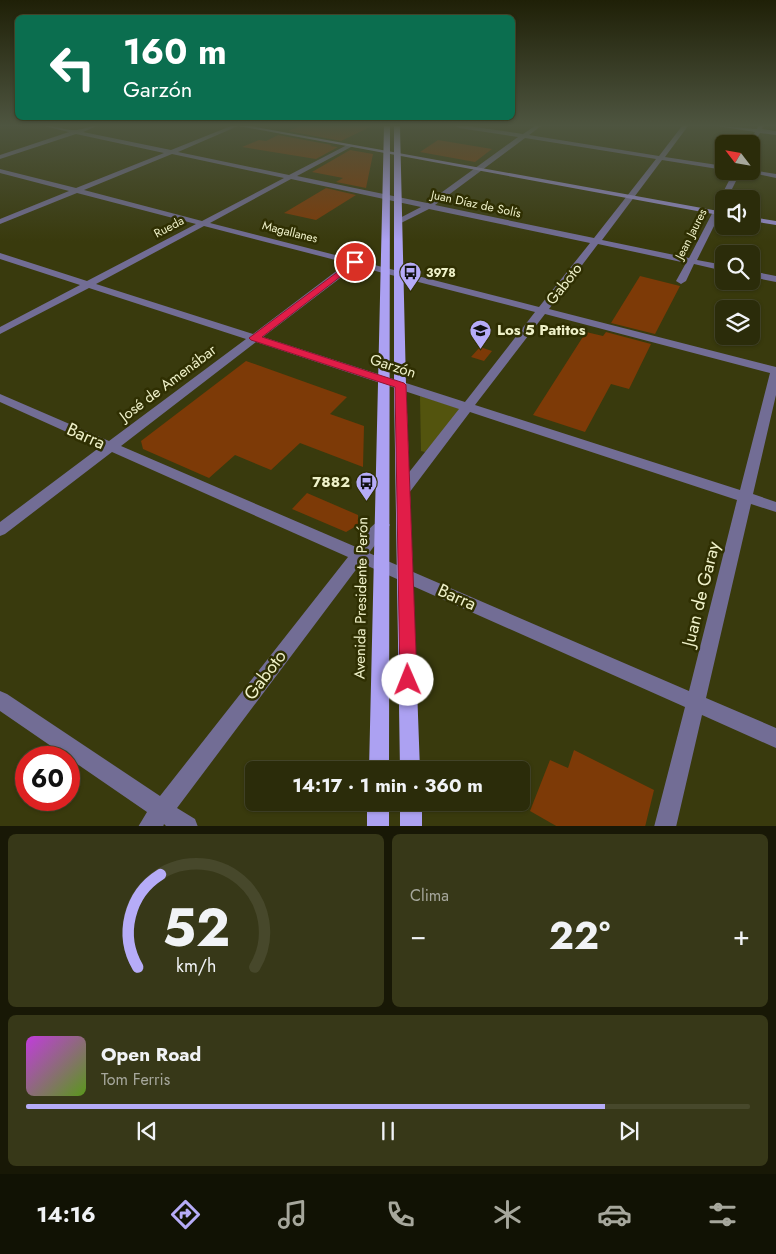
<!DOCTYPE html>
<html lang="es">
<head>
<meta charset="utf-8">
<style>
	:root { --surface:#2b2c0a; --page:#373818; --text:#f1f3f6; --muted:#a6a79c; --line:#47482b; --accent:#b6acf8 }
	body { margin:0; font-family:Jost,sans-serif; background:var(--page); color:var(--text); height:100vh; display:flex; flex-direction:column; font-size:19px; white-space:nowrap }
	* { box-sizing:border-box; margin:0 }
	p { font-size:16px; color:var(--muted) }
	.icon { flex:none; width:28px; height:28px; fill:none; stroke:currentColor; stroke-width:2; stroke-linecap:round; stroke-linejoin:round }
	.map { position:relative; height:826px; overflow:hidden }
	.side { display:flex; flex-direction:column; gap:8px; padding:8px; background:#181806; flex:1 }
	.side>* { flex:none }
	.top-card { position:absolute; left:15px; top:15px; width:500px; height:105px; border-radius:8px; box-shadow:0 1px 4px #0004,0 0 0 1px var(--line); background:#0b6e4f; color:#fff; overflow:hidden }
	.needle { width:32px; rotate:301deg }
	.controls { position:absolute; left:715px; top:135px; display:grid; gap:10px }
	.controls a { display:grid; place-items:center; width:45px; height:45px; border-radius:8px; background:var(--surface); box-shadow:0 1px 4px #0004,0 0 0 1px var(--line); font-size:25px }
	.speed { position:absolute; left:15px; top:746px; display:flex; gap:10px; font-size:25px; font-weight:700; text-align:center }
	.speed>* { display:grid; place-content:center; width:65px; height:65px; border-radius:50%; background:var(--surface); box-shadow:0 1px 4px #0004,0 0 0 1px var(--line); line-height:1 }
	.speed .limit { border:8px solid #d22; background:#fff; color:#111 }
	.pin { position:absolute; display:grid; place-items:center; width:42px; height:42px; color:#fff; margin:-21px; border:2px solid #fff; border-radius:50%; box-shadow:0 1px 5px #0007 }
	.me { position:absolute; width:55px; margin:-28px; rotate:359deg; stroke-linejoin:round; filter:drop-shadow(0 0 4px #0008) }
	.turn { display:flex; align-items:center; gap:18px; height:105px; padding:0 25px; font-size:22px }
	.turn .icon { width:65px; height:65px; stroke-width:2.5 }
	.turn b { display:block; font-size:35px; line-height:42px }
	.big { font-size:38px; font-weight:700; line-height:1.1 }
	.side .card { flex:1; display:flex; flex-direction:column; justify-content:center; gap:8px; min-width:0; padding:0 18px; border-radius:8px; background:var(--page) }
	.side .dial { align-items:center; gap:0 }
	.dial svg { height:130px; overflow:visible; fill:none; stroke:var(--line); stroke-width:7; stroke-linecap:round; text-anchor:middle }
	.dial text { fill:var(--text); stroke:none }
	.song { display:flex; align-items:center; gap:15px }
	.cover { width:60px; height:60px; border-radius:8px; background:linear-gradient(135deg,hsl(290 70% 55%),hsl(90 70% 35%)) }
	.played { height:5px; border-radius:2px; background:linear-gradient(90deg,var(--accent) 80%,var(--line) 80%) }
	.keys { display:flex; justify-content:space-around; direction:ltr }
	.heat { display:flex; justify-content:space-between; align-items:center; font-size:28px; direction:ltr }
	.side .tiles { flex:1; display:grid; gap:8px; grid-template-columns:1fr 1fr }
	.card:last-child { grid-column:span 2 }
	.trip { position:absolute; left:245px; top:761px; width:285px; height:50px; border-radius:8px; background:var(--surface); box-shadow:0 1px 4px #0004,0 0 0 1px var(--line); font-weight:700; line-height:50px; text-align:center }
	.menu { display:flex; height:80px; justify-content:space-around; align-items:center; background:#111204; color:var(--muted) }
	.menu .icon { width:35px; height:35px }
	.menu .on { color:var(--accent) }
	.menu b { font-size:22px; color:var(--text) }
	.map>svg:first-child { display:block }
</style>
</head>
<body>
<div class="map">
<svg width="776" height="827" viewBox="0 0 776 827">
	<rect width="100%" height="100%" fill="#393a0d"/>
	<path fill="#53540e" d="M 420,396 L 461,409 L 425,452 L 421,451 Z"/>
	<path fill="#7d3a07" d="M 300,126 L 372,126 L 341,141 L 288,131 Z
		M 278,135 L 332,145 L 330,146 L 338,147 L 316,159 L 242,147 L 259,140 L 266,141 Z
		M 438,140 L 492,149 L 475,162 L 420,152 Z
		M 350,150 L 373,154 L 366,188 L 336,182 L 343,178 L 312,172 Z
		M 326,188 L 356,195 L 316,220 L 284,213 Z
		M 640,276 L 680,286 L 655,334 L 611,323 Z
		M 586,332 L 603,336 L 606,332 L 651,344 L 629,389 L 611,384 L 585,432 L 533,415 Z
		M 480,347 L 492,351 L 484,361 L 471,357 Z
		M 246,361 L 347,397 L 330,414 L 364,426 L 363,467 L 300,443 L 271,470 L 235,455 L 209,478 L 143,449 L 141,441 Z
		M 307,493 L 358,515 L 358,525 L 346,532 L 292,509 Z
		M 574,750 L 654,790 L 645,827 L 558,827 L 530,811 L 550,760 L 568,768 Z"/>
	<g fill="none" stroke-linecap="round" stroke-linejoin="round">
		<path fill="#726d95" fill-rule="evenodd" d="M 44,126 C 55,125 66,131 77,130 C 84,129 89,126 97,126 L 83,132 L 171,150 L 231,126 L 238,126 L 178,152 L 289,175 L 349,144 L 352,146 L 351,147 L 297,176 L 427,203 L 518,137 L 459,128 L 456,126 L 468,126 L 523,134 L 535,126 L 541,126 L 529,135 L 659,156 L 682,126 L 688,126 L 665,157 L 724,166 L 724,170 L 662,160 L 602,240 L 689,258 L 734,171 L 741,171 L 727,199 L 724,199 L 724,206 L 697,260 L 724,265 L 724,271 L 694,264 L 686,281 L 681,284 L 676,281 L 686,263 L 598,244 L 549,309 L 776,367 L 776,395 L 753,494 L 776,502 L 776,512 L 751,504 L 706,698 L 776,728 L 776,748 L 702,715 L 676,827 L 654,827 L 685,707 L 361,563 L 177,808 L 195,819 L 198,827 L 167,827 L 164,824 L 163,827 L 138,827 L 147,812 L 0,711 L 0,691 L 7,694 L 160,796 L 348,557 L 112,452 L 5,534 L 0,536 L 0,522 L 100,447 L 0,402 L 0,394 L 109,441 L 246,339 L 89,288 L 0,334 L 0,327 L 80,285 L 0,259 L 0,253 L 87,281 L 196,224 L 77,193 L 0,224 L 0,219 L 69,191 L 0,173 L 0,169 L 76,188 L 164,153 L 76,134 L 0,159 L 0,155 L 69,132 ZM 525,138 L 656,159 L 594,238 L 435,205 ZM 172,154 L 284,178 L 202,221 L 84,190 ZM 291,179 L 421,207 L 396,220 L 395,222 L 399,224 L 429,209 L 590,243 L 539,307 L 210,223 ZM 204,226 L 347,263 L 253,334 L 96,284 ZM 356,266 L 535,312 L 465,402 L 263,337 ZM 545,314 L 770,373 L 740,490 L 475,405 ZM 256,342 L 459,409 L 399,485 L 397,489 L 399,493 L 409,493 L 470,412 L 737,500 L 689,691 L 369,553 L 390,525 L 387,521 C 374,517 364,537 356,547 L 121,446 Z
			M 717,126 L 757,129 L 758,126 L 764,126 L 762,129 L 776,131 L 776,135 L 760,133 L 751,147 L 751,144 L 748,144 L 755,132 Z
			M 751,170 L 776,174 L 776,178 L 744,171 L 751,171 Z
			M 751,271 L 776,276 L 776,282 L 751,277 Z"/>
		<path fill="#938ac9" fill-rule="evenodd" d="M 239,126 L 250,126 L 724,212 L 724,216 Z
			M 751,217 L 776,221 L 776,225 L 751,221 Z"/>
		<path fill="#aca1f2" fill-rule="evenodd" d="M 384,126 L 390,126 L 389,770 L 369,770 Z
			M 394,126 L 400,126 L 406,385 L 420,770 L 400,770 L 394,385 Z
			M 367,802 L 389,802 L 389,827 L 367,827 Z
			M 400,802 L 422,802 L 422,827 L 400,827 Z"/>
	</g>
	<linearGradient id="sky" x2="0" y2="1"><stop stop-color="#1f2007"/><stop offset="0.52" stop-color="#4e5540"/><stop offset="1" stop-color="#4e5540" stop-opacity="0"/></linearGradient>
	<rect width="776" height="241" fill="url(#sky)"/>
	<path fill="#e11d48" stroke="#92132f" d="M 355,259 L 359,262 L 358,263 L 262,337 L 404,383 L 406,385 L 417,680 L 414,685 L 408,687 L 402,685 L 400,680 L 395,387 L 251,340 L 249,338 Z"/>
	<defs>
		<symbol id="bus-pin" viewBox="-11 -11 22 30"><path d="M0 17L-7.5 6A9.5 9.5 0 1 1 7.5 6Z" fill="#b6acf8" stroke="#2f2f02"/><path d="M-5-6H5V4H4V6H2V4H-2V6H-4V4H-5ZM-3.5-4V0h7V-4ZM-3.5 1.2v1.5H-2V1.2ZM2 1.2v1.5H3.5V1.2Z" fill="#111"/></symbol>
		<symbol id="school-pin" viewBox="-11 -11 22 30"><path d="M0 17L-7.5 6A9.5 9.5 0 1 1 7.5 6Z" fill="#b6acf8" stroke="#2f2f02"/><path d="M0-5L7-2L0 1L-7-2ZM-4 1L0 2.5L4 1V4Q0 6-4 4Z" fill="#111"/></symbol>
	</defs>
	<g fill-rule="evenodd">
		<use href="#bus-pin" x="398" y="260" width="25" height="34"/>
		<use href="#school-pin" x="468" y="318" width="25" height="34"/>
		<use href="#bus-pin" x="354" y="470" width="25" height="34"/>
	</g>
	<g text-anchor="middle" stroke-width="5" stroke-linejoin="round" paint-order="stroke">
		<g font-size="12" fill="#eff1c9" stroke="#2f2f02">
			<text transform="translate(476 204) rotate(12)" y="4">Juan Díaz de Solís</text>
			<text transform="translate(169 227) rotate(-28)" y="4">Rueda</text>
			<text transform="translate(290 232) rotate(14)" y="4">Magallanes</text>
			<text transform="translate(691 234) rotate(-63)" y="4">Jean Jaures</text>
		</g>
		<g font-size="12" font-weight="bold" fill="#eff1c9" stroke="#2f2f02" text-anchor="start">
			<text x="426" y="277">3978</text>
		</g>
		<g font-size="15" fill="#eff1c9" stroke="#2f2f02">
			<text transform="translate(564 284) rotate(-52)" y="5">Gaboto</text>
			<text transform="translate(393 366) rotate(18)" y="5">Garzón</text>
			<text transform="translate(168 383) rotate(-37)" y="5">José de Amenábar</text>
			<text transform="translate(361 598) rotate(-89)" y="5">Avenida Presidente Perón</text>
		</g>
		<g font-size="15" font-weight="bold" fill="#eff1c9" stroke="#2f2f02" text-anchor="start">
			<text x="497" y="335">Los 5 Patitos</text>
			<text x="350" y="487" text-anchor="end">7882</text>
		</g>
		<g font-size="18" fill="#eff1c9" stroke="#2f2f02">
			<text transform="translate(86 436) rotate(24)" y="6">Barra</text>
			<text transform="translate(701 594) rotate(-76)" y="6">Juan de Garay</text>
			<text transform="translate(457 597) rotate(24)" y="6">Barra</text>
			<text transform="translate(265 675) rotate(-53)" y="6">Gaboto</text>
		</g>
	</g>
</svg>
<div class="controls">
<a><svg class="needle" viewBox="-14 -14 28 28"><path d="M0-13l5 13h-10z" fill="#e53935"/><path d="M0 13l5-13h-10z" fill="#a6a79c"/></svg></a>
<a><svg class="icon" aria-label="sound" viewBox="0 0 24 24"><path d="M4 9h4l5-4v14l-5-4H4zM17 9q2 3 0 6"/></svg></a>
<a><svg class="icon" aria-label="search" viewBox="0 0 24 24"><circle cx="10" cy="10" r="6"/><path d="M15 15l6 6"/></svg></a>
<a><svg class="icon" aria-label="layers" viewBox="0 0 24 24"><path d="M12 4l9 5-9 5-9-5zM3 14l9 5 9-5"/></svg></a>
</div>
<div class="speed"><div class="limit">60</div></div>
<div class="pin" style="left:355px;top:262px;background:#d93025"><svg class="icon" aria-label="arrive" viewBox="0 0 24 24"><path d="M6 21V4h12l-3 4 3 4H6"/></svg></div>
<svg class="me" style="left:408px;top:680px" viewBox="-20 -20 40 40"><circle r="19" fill="#fff"/><path d="M0-13L10 11 0 6-10 11z" fill="#e11d48"/></svg>
<div class="trip">14:17 · 1 min · 360 m</div>
<div class="top-card">
<div class="turn"><svg class="icon" aria-label="left" viewBox="0 0 24 24"><path d="M17 20v-9H6M10 6l-5 5 5 5"/></svg><div><b>160 m</b>Garzón</div></div>
</div>
</div>
<section class="side">
<div class="tiles">
<div class="card dial"><svg viewBox="0 0 100 80">
<path d="M14 69A42 42 0 1 1 86 69"/>
<path d="M14 69A42 42 0 0 1 28 12" stroke="#b6acf8"/>
<text x="50" y="56" font-size="32" font-weight="700">52</text>
<text x="50" y="72" font-size="11">km/h</text>
</svg></div>
<div class="card"><p>Clima</p>
<div class="heat"><a>−</a><b class="big">22°</b><a>+</a></div>
</div>
<div class="card">
<div class="song"><i class="cover"></i><div><b>Open Road</b><p>Tom Ferris</p></div></div>
<div class="played"></div>
<div class="keys"><svg class="icon" aria-label="previous" viewBox="0 0 24 24"><path d="M18 5L8 12l10 7zM5 5v14"/></svg><svg class="icon" aria-label="pause" viewBox="0 0 24 24"><path d="M8 5v14M16 5v14"/></svg><svg class="icon" aria-label="next" viewBox="0 0 24 24"><path d="M6 5l10 7-10 7zM19 5v14"/></svg></div>
</div>
</div>
</section>
<nav class="menu">
<b>14:16</b>
<svg class="icon on" aria-label="directions" viewBox="0 0 24 24"><path d="M12 3l9 9-9 9-9-9zM9 14v-3h6M13 9l2 2-2 2"/></svg>
<svg class="icon" aria-label="music" viewBox="0 0 24 24"><path d="M9 18V5l10-2v13"/><circle cx="6" cy="18" r="3"/><circle cx="16" cy="16" r="3"/></svg>
<svg class="icon" aria-label="phone" viewBox="0 0 24 24"><path d="M5 4h4l2 5-3 2q2 4 5 5l2-3 5 2v4C11 20 4 13 5 4z"/></svg>
<svg class="icon" aria-label="climate" viewBox="0 0 24 24"><path d="M12 3v18M4 7l16 10M4 17L20 7"/></svg>
<svg class="icon" aria-label="car" viewBox="0 0 24 24"><path d="M5 17H2v-5l4-1 3-4h7l3 4 3 1v5h-3M9 17h6M6 11h13"/><circle cx="7" cy="17" r="2"/><circle cx="17" cy="17" r="2"/></svg>
<svg class="icon" aria-label="filters" viewBox="0 0 24 24"><path d="M4 7h16M4 17h16"/><circle cx="9" cy="7" r="2"/><circle cx="15" cy="17" r="2"/></svg>
</nav>
</body>
</html>
